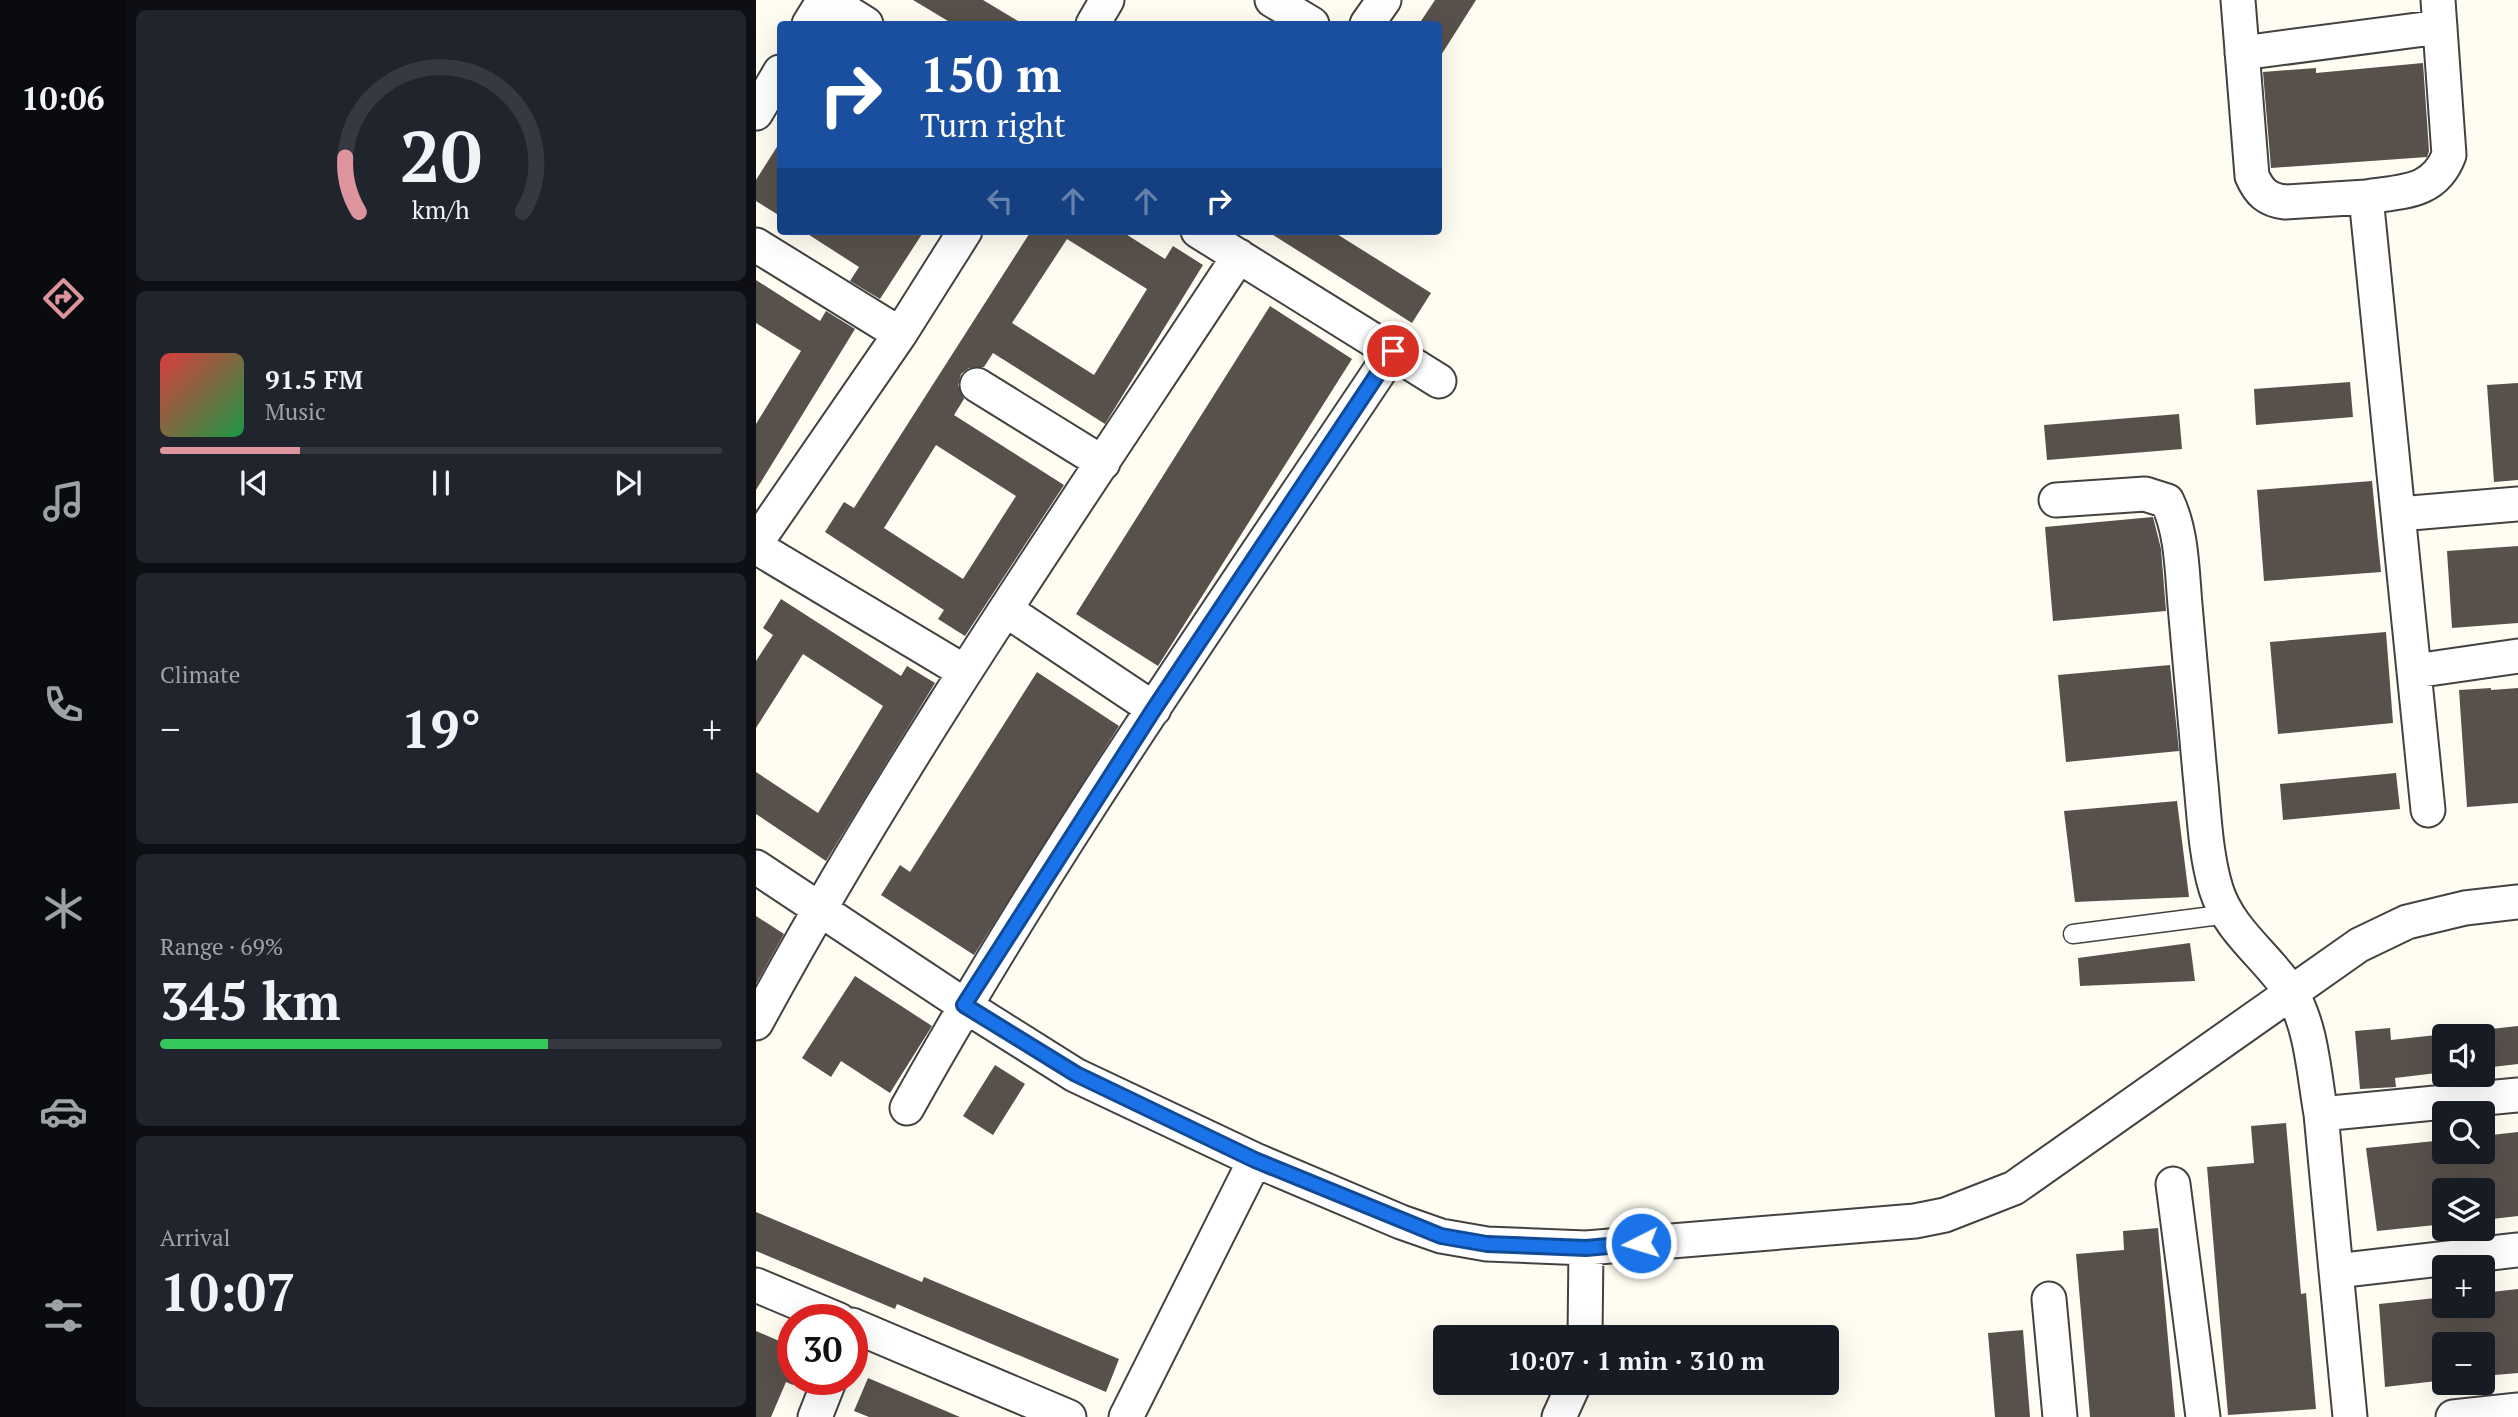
<!DOCTYPE html>
<html lang="en">
<head>
<meta charset="utf-8">
<style>
	:root { --surface:#171b24; --page:#20242c; --text:#f1f3f6; --muted:#9ea1a6; --line:#363941; --accent:#dd949c }
	body { margin:0; font-family:"PT Serif",serif; background:var(--page); color:var(--text); height:100vh; display:flex; flex-direction:column; font-size:26px; white-space:nowrap }
	* { box-sizing:border-box; margin:0 }
	p { font-size:23px; color:var(--muted) }
	.icon { flex:none; width:38px; height:38px; fill:none; stroke:currentColor; stroke-width:2; stroke-linecap:round; stroke-linejoin:round }
	.map { position:relative; flex:1; overflow:hidden }
	.panel { display:flex; flex-direction:column; gap:10px; padding:10px; background:#0d0f14; width:630px }
	.panel>* { flex:none }
	.top-card { position:absolute; left:21px; top:21px; width:665px; height:214px; border-radius:7px; box-shadow:0 7px 28px #0002; background:#1a4fa0; color:#fff; overflow:hidden }
	.tools { position:absolute; left:1676px; top:1024px; display:grid; gap:14px }
	.tools a { display:grid; place-items:center; width:63px; height:63px; border-radius:7px; background:var(--surface); box-shadow:0 7px 28px #0002; font-size:35px }
	.speed { position:absolute; left:21px; top:1304px; display:flex; gap:14px; font-size:35px; font-weight:700; text-align:center }
	.speed>* { display:grid; place-content:center; width:91px; height:91px; border-radius:50%; background:var(--surface); box-shadow:0 7px 28px #0002; line-height:1 }
	.speed .limit { border:10px solid #d22; background:#fff; color:#111 }
	.pin { position:absolute; display:grid; place-items:center; width:60px; height:60px; color:#fff; margin:-30px; border:4px solid #fff; border-radius:50%; box-shadow:0 2px 7px #0007 }
	.me { position:absolute; width:77px; margin:-38px; rotate:265deg; stroke-linejoin:round; filter:drop-shadow(0 0 5px #0008) }
	.turn { display:flex; align-items:center; gap:24px; height:147px; padding:0 28px; font-size:32px }
	.turn .icon { width:91px; height:91px; stroke-width:2.5 }
	.turn b { display:block; font-size:49px; line-height:60px }
	.lanes { display:flex; align-items:center; height:66px; padding:0 28px; background:#0003; justify-content:center; gap:35px; direction:ltr }
	.lanes .off { opacity:.35 }
	.big { font-size:52px; font-weight:700; line-height:1.1 }
	.panel .widget { flex:1; display:flex; flex-direction:column; justify-content:center; gap:10px; min-width:0; padding:0 24px; border-radius:10px; background:var(--page) }
	.panel .dial { align-items:center; gap:0 }
	.dial svg { height:182px; overflow:visible; fill:none; stroke:var(--line); stroke-width:7; stroke-linecap:round; text-anchor:middle }
	.dial text { fill:var(--text); stroke:none }
	.song { display:flex; align-items:center; gap:21px }
	.cover { width:84px; height:84px; border-radius:10px; background:linear-gradient(135deg,hsl(0 70% 55%),hsl(140 70% 35%)) }
	.played { height:7px; border-radius:4px; background:linear-gradient(90deg,var(--accent) 25%,var(--line) 25%) }
	.keys { display:flex; justify-content:space-around; direction:ltr }
	.heat { display:flex; justify-content:space-between; align-items:center; font-size:38px; direction:ltr }
	.charge { height:10px; border-radius:5px; background:linear-gradient(90deg,#34c759 69%,var(--line) 0) }
	.trip { position:absolute; left:677px; top:1325px; width:406px; height:70px; border-radius:7px; background:var(--surface); box-shadow:0 7px 28px #0002; font-weight:700; line-height:70px; text-align:center }
	main { display:flex; flex:1; min-height:0 }
	.tab-bar { display:flex; flex-direction:column; width:126px; justify-content:space-around; align-items:center; background:#090b0e; color:var(--muted) }
	.tab-bar .icon { width:49px; height:49px }
	.tab-bar .current { color:var(--accent) }
	.tab-bar b { font-size:32px; color:var(--text) }
	.map>svg:first-child { display:block }
</style>
</head>
<body>
<main>
<nav class="tab-bar">
<b>10:06</b>
<svg class="icon current" aria-label="directions" viewBox="0 0 24 24"><path d="M12 3l9 9-9 9-9-9zM9 14v-3h6M13 9l2 2-2 2"/></svg>
<svg class="icon" aria-label="music" viewBox="0 0 24 24"><path d="M9 18V5l10-2v13"/><circle cx="6" cy="18" r="3"/><circle cx="16" cy="16" r="3"/></svg>
<svg class="icon" aria-label="phone" viewBox="0 0 24 24"><path d="M5 4h4l2 5-3 2q2 4 5 5l2-3 5 2v4C11 20 4 13 5 4z"/></svg>
<svg class="icon" aria-label="climate" viewBox="0 0 24 24"><path d="M12 3v18M4 7l16 10M4 17L20 7"/></svg>
<svg class="icon" aria-label="car" viewBox="0 0 24 24"><path d="M5 17H2v-5l4-1 3-4h7l3 4 3 1v5h-3M9 17h6M6 11h13"/><circle cx="7" cy="17" r="2"/><circle cx="17" cy="17" r="2"/></svg>
<svg class="icon" aria-label="filters" viewBox="0 0 24 24"><path d="M4 7h16M4 17h16"/><circle cx="9" cy="7" r="2"/><circle cx="15" cy="17" r="2"/></svg>
</nav>
<section class="panel">
<div class="widget dial"><svg viewBox="0 0 100 80">
<path d="M14 69A42 42 0 1 1 86 69"/>
<path d="M14 69A42 42 0 0 1 8 45" stroke="#dd949c"/>
<text x="50" y="56" font-size="32" font-weight="700">20</text>
<text x="50" y="72" font-size="11">km/h</text>
</svg></div>
<div class="widget">
<div class="song"><i class="cover"></i><div><b>91.5 FM</b><p>Music</p></div></div>
<div class="played"></div>
<div class="keys"><svg class="icon" aria-label="previous" viewBox="0 0 24 24"><path d="M18 5L8 12l10 7zM5 5v14"/></svg><svg class="icon" aria-label="pause" viewBox="0 0 24 24"><path d="M8 5v14M16 5v14"/></svg><svg class="icon" aria-label="next" viewBox="0 0 24 24"><path d="M6 5l10 7-10 7zM19 5v14"/></svg></div>
</div>
<div class="widget"><p>Climate</p>
<div class="heat"><a>−</a><b class="big">19°</b><a>+</a></div>
</div>
<div class="widget"><p>Range · 69%</p><b class="big">345 km</b><div class="charge"></div></div>
<div class="widget"><p>Arrival</p><b class="big">10:07</b></div>
</section>
<div class="map">
<svg width="1762" height="1417" viewBox="0 0 1762 1417">
	<rect width="100%" height="100%" fill="#fffcf1"/>
	<path fill="#58504b" fill-rule="evenodd" d="M 157,0 L 227,0 L 267,24 L 197,24 Z
		M 679,0 L 720,0 L 682,60 L 682,24 L 663,24 Z
		M 1667,63 L 1673,151 L 1671,157 L 1515,168 L 1507,72 L 1560,68 L 1560,73 Z
		M 24,142 L 24,216 L 0,201 L 0,180 Z
		M 47,231 L 168,231 L 124,299 L 94,281 L 103,267 Z
		M 275,231 L 365,231 L 409,259 L 417,246 L 447,265 L 349,424 L 237,353 L 228,367 L 213,368 L 205,374 L 202,385 L 208,399 L 198,415 L 308,485 L 209,636 L 182,619 L 188,610 L 69,532 L 88,502 L 98,508 ZM 311,239 L 391,289 L 338,375 L 256,323 ZM 180,445 L 260,496 L 207,579 L 128,528 Z
		M 511,231 L 576,231 L 675,293 L 656,323 Z
		M 0,280 L 64,321 L 70,311 L 99,329 L 0,490 L 0,424 L 45,351 L 0,323 Z
		M 514,306 L 596,359 L 402,666 L 320,614 Z
		M 1594,382 L 1597,417 L 1500,425 L 1498,389 Z
		M 1762,383 L 1762,480 L 1738,482 L 1731,385 Z
		M 1423,414 L 1426,449 L 1291,460 L 1288,425 Z
		M 1616,481 L 1625,572 L 1508,581 L 1501,490 Z
		M 1397,517 L 1405,549 L 1410,611 L 1297,621 L 1289,527 Z
		M 1762,546 L 1762,623 L 1696,628 L 1691,551 Z
		M 25,599 L 145,676 L 151,666 L 179,683 L 70,861 L 0,814 L 0,772 L 62,813 L 127,706 L 47,654 L 0,728 L 0,661 L 17,635 L 7,628 Z
		M 1630,632 L 1637,723 L 1522,734 L 1514,642 Z
		M 1414,665 L 1423,751 L 1310,762 L 1302,675 Z
		M 281,672 L 363,726 L 218,955 L 125,895 L 144,865 L 154,872 Z
		M 1735,688 L 1735,690 L 1762,688 L 1762,803 L 1711,807 L 1703,690 Z
		M 1640,773 L 1644,809 L 1527,820 L 1524,784 Z
		M 1421,801 L 1433,897 L 1319,902 L 1308,811 Z
		M 0,916 L 28,934 L 0,984 Z
		M 1434,943 L 1439,981 L 1324,986 L 1322,958 Z
		M 99,976 L 176,1026 L 134,1093 L 85,1061 L 75,1077 L 46,1058 Z
		M 1762,1026 L 1762,1064 L 1727,1068 L 1727,1036 L 1689,1036 L 1689,1072 L 1639,1078 L 1640,1087 L 1604,1089 L 1599,1031 L 1634,1028 L 1635,1040 Z
		M 239,1065 L 269,1084 L 237,1135 L 207,1116 Z
		M 1530,1123 L 1545,1294 L 1550,1293 L 1560,1409 L 1472,1415 L 1451,1167 L 1498,1163 L 1495,1126 Z
		M 1762,1132 L 1762,1216 L 1727,1220 L 1727,1190 L 1689,1190 L 1689,1224 L 1621,1231 L 1610,1148 L 1689,1140 L 1689,1152 L 1727,1152 L 1727,1136 Z
		M 0,1212 L 166,1282 L 168,1277 L 363,1359 L 350,1392 L 141,1304 L 139,1309 L 0,1251 Z
		M 1402,1228 L 1419,1417 L 1334,1417 L 1320,1254 L 1368,1250 L 1367,1231 Z
		M 1762,1289 L 1762,1373 L 1727,1376 L 1727,1344 L 1689,1344 L 1689,1380 L 1629,1387 L 1623,1304 L 1689,1297 L 1689,1306 L 1727,1306 L 1727,1293 Z
		M 1267,1330 L 1274,1417 L 1239,1417 L 1232,1333 Z
		M 0,1331 L 37,1347 L 37,1385 L 30,1382 L 15,1417 L 0,1417 Z
		M 112,1378 L 204,1417 L 113,1417 L 98,1411 Z"/>
	<g fill="none" stroke-linecap="round" stroke-linejoin="round">
		<defs>
			<path id="service" d="M 1317,934 L 1472,914"/>
			<path id="minor" d="M 72,0 L 110,24
				M 516,0 L 556,24
				M 1482,0 L 1496,176 C 1503,192 1511,200 1529,202 L 1610,197
				M 53,24 L 68,0
				M 337,24 L 351,0
				M 611,24 L 628,0
				M 1486,53 L 1684,27
				M 0,113 L 24,72
				M 442,231 L 683,381
				M 0,245 L 144,334
				M 221,385 L 347,463
				M 1300,500 L 1389,494 L 1411,501 C 1426,532 1426,571 1429,605 C 1434,661 1439,717 1444,774 C 1448,811 1449,853 1460,889 C 1473,931 1511,956 1534,991 C 1556,1025 1558,1076 1565,1114 L 1594,1417
				M 1643,514 L 1762,504
				M 0,543 L 144,334 L 209,231
				M 0,547 L 209,672
				M 250,610 L 398,709
				M 1659,671 L 1762,656
				M 1672,810 L 1610,197 C 1646,191 1678,194 1693,155 L 1682,0
				M 0,867 L 208,1005 L 319,1075 L 499,1160 L 645,1222 L 685,1236 L 731,1244 L 830,1248 L 1159,1221 L 1189,1215 L 1258,1188 L 1603,945 L 1651,922 L 1709,908 L 1762,902
				M 0,1023 C 144,757 317,508 483,256
				M 151,1108 C 297,846 471,600 637,351
				M 1565,1114 L 1762,1095
				M 1417,1184 L 1447,1417
				M 1580,1271 L 1762,1250
				M 0,1285 L 83,1320
				M 1293,1299 L 1304,1417
				M 96,1325 L 313,1417
				M 829,1337 L 830,1248
				M 59,1417 L 74,1379
				M 370,1417 L 499,1160
				M 803,1417 L 819,1382
				M 1697,1417 L 1762,1410"/>
		</defs>
		<use href="#service" stroke="#424242" stroke-width="21"/>
		<use href="#minor" stroke="#424242" stroke-width="37"/>
		<use href="#service" stroke="#fff" stroke-width="18"/>
		<use href="#minor" stroke="#fff" stroke-width="33"/>
	</g>
	<g fill="none" stroke-linecap="round" stroke-linejoin="round">
		<defs>
			<path id="route" d="M 637,351 L 398,709 L 208,1005 L 320,1074 L 499,1160 L 685,1236 L 731,1244 L 830,1248 L 885,1243"/>
		</defs>
		<use href="#route" stroke="#114b97" stroke-width="18"/>
		<use href="#route" stroke="#1a73e8" stroke-width="12"/>
	</g>
</svg>
<div class="tools">
<a><svg class="icon" aria-label="sound" viewBox="0 0 24 24"><path d="M4 9h4l5-4v14l-5-4H4zM17 9q2 3 0 6"/></svg></a>
<a><svg class="icon" aria-label="search" viewBox="0 0 24 24"><circle cx="10" cy="10" r="6"/><path d="M15 15l6 6"/></svg></a>
<a><svg class="icon" aria-label="layers" viewBox="0 0 24 24"><path d="M12 4l9 5-9 5-9-5zM3 14l9 5 9-5"/></svg></a>
<a>+</a>
<a>−</a>
</div>
<div class="speed"><div class="limit">30</div></div>
<div class="pin" style="left:637px;top:351px;background:#d93025"><svg class="icon" aria-label="arrive" viewBox="0 0 24 24"><path d="M6 21V4h12l-3 4 3 4H6"/></svg></div>
<svg class="me" style="left:885px;top:1243px" viewBox="-20 -20 40 40"><circle r="17" fill="#1a73e8" stroke="#fff" stroke-width="3"/><path d="M0-11L8 9 0 5-8 9z" fill="#fff"/></svg>
<div class="trip">10:07 · 1 min · 310 m</div>
<div class="top-card">
<div class="turn"><svg class="icon" aria-label="right" viewBox="0 0 24 24"><path d="M7 20v-9h11M14 6l5 5-5 5"/></svg><div><b>150 m</b>Turn right</div></div>
<div class="lanes"><svg class="icon off" aria-label="left" viewBox="0 0 24 24"><path d="M17 20v-9H6M10 6l-5 5 5 5"/></svg><svg class="icon off" aria-label="ahead" viewBox="0 0 24 24"><path d="M12 20V5M6 11l6-6 6 6"/></svg><svg class="icon off" aria-label="ahead" viewBox="0 0 24 24"><path d="M12 20V5M6 11l6-6 6 6"/></svg><svg class="icon" aria-label="right" viewBox="0 0 24 24"><path d="M7 20v-9h11M14 6l5 5-5 5"/></svg></div>
</div>
</div>
</main>
</body>
</html>
